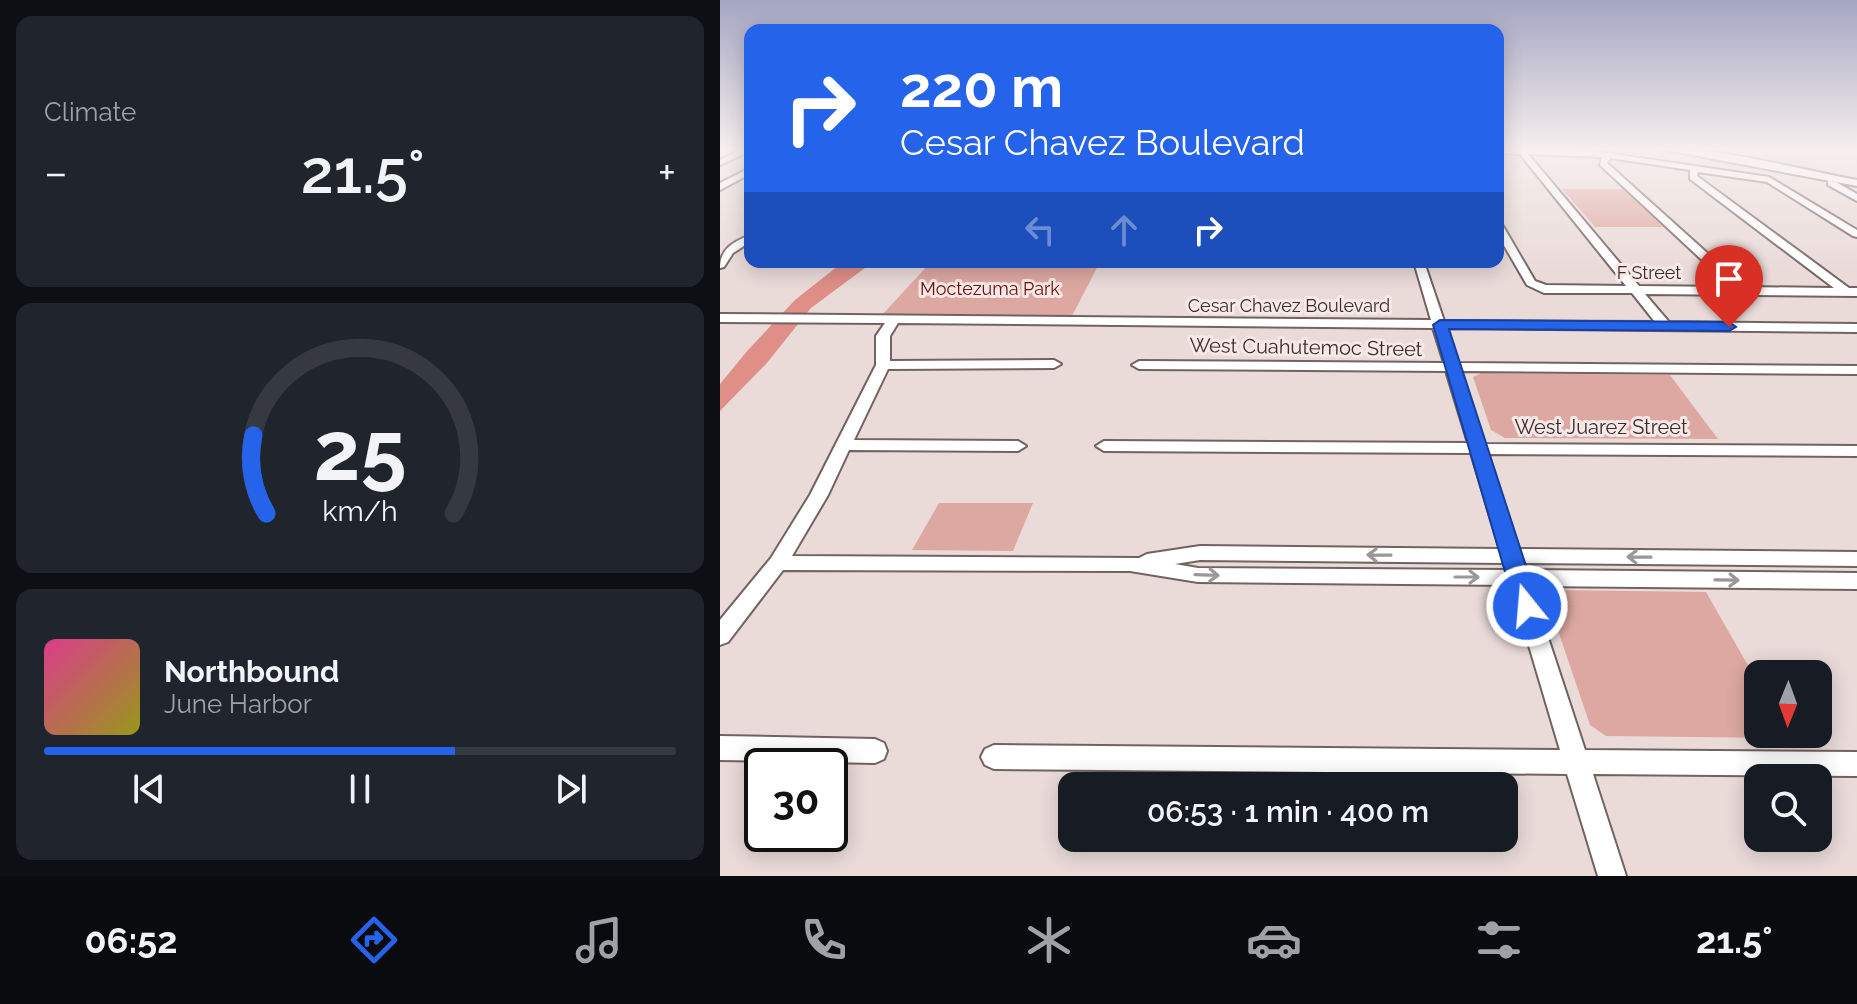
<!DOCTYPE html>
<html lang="en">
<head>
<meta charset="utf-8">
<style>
	:root { --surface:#171b24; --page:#20242c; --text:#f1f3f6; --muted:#9ea1a6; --line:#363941; --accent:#2563eb }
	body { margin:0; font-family:Raleway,sans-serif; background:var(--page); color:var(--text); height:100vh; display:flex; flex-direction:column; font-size:30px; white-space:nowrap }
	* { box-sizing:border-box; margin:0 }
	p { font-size:26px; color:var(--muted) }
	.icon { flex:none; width:44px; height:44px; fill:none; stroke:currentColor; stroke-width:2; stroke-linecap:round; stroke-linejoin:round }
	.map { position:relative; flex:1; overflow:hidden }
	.sheet { display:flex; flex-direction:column; gap:16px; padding:16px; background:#0d0f14; width:720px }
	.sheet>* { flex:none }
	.guide { position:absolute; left:24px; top:24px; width:760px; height:244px; border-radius:16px; box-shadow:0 4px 20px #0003; background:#2563eb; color:#fff; overflow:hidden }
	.needle { width:52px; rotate:181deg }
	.buttons { position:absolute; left:1024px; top:660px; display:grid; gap:16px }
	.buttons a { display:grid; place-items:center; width:88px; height:88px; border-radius:16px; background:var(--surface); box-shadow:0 4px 20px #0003; font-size:40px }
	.speed { position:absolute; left:24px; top:748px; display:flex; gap:16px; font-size:40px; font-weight:700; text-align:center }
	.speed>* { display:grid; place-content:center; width:104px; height:104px; border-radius:50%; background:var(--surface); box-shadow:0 4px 20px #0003; line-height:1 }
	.speed .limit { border:4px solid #111; border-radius:12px; background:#fff; color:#111 }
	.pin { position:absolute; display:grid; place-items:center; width:68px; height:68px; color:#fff; margin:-82px -34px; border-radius:50% 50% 50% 0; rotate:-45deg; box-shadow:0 0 8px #0007 }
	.pin .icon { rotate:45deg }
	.me { position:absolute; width:88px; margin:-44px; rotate:343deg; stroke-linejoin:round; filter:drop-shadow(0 0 6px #0008) }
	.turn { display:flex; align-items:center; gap:28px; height:168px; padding:0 24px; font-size:36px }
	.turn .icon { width:104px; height:104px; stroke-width:2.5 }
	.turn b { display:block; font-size:56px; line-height:68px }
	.lanes { display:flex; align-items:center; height:76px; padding:0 24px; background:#0003; justify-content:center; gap:40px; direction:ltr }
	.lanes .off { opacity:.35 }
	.big { font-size:60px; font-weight:600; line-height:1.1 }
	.sheet .card { flex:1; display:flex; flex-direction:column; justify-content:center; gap:12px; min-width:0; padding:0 28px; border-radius:16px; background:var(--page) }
	.sheet .dial { align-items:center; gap:0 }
	.dial svg { height:208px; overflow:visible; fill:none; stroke:var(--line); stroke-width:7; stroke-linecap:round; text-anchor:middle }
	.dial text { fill:var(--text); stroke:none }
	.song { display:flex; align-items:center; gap:24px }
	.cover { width:96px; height:96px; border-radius:12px; background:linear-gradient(135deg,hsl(330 70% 55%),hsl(60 70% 35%)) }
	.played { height:8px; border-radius:4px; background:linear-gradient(90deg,var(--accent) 65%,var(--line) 65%) }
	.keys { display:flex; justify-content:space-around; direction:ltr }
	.heat { display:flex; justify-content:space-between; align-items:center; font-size:44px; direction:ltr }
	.trip { position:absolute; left:338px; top:772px; width:460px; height:80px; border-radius:16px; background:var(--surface); box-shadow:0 4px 20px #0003; font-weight:600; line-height:80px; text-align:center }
	.tabs { display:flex; height:128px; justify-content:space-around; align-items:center; background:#090b0e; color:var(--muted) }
	.tabs .icon { width:56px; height:56px }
	.tabs .active { color:var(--accent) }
	.tabs b { font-size:36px; color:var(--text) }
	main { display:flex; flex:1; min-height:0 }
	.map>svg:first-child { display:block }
</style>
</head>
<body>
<main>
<section class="sheet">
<div class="card"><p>Climate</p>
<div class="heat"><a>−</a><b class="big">21.5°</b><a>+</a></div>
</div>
<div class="card dial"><svg viewBox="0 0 100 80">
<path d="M14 69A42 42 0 1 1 86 69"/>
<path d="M14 69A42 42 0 0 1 9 39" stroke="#2563eb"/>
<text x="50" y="56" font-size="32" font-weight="700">25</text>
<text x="50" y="72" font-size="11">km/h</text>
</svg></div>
<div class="card">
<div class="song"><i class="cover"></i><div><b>Northbound</b><p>June Harbor</p></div></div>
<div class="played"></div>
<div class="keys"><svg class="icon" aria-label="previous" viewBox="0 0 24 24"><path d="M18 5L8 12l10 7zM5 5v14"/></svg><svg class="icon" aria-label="pause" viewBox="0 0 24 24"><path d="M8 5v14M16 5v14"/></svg><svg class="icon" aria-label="next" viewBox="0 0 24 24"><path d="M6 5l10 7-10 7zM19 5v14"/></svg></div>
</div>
</section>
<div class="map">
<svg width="1137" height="876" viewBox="0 0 1137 876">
	<rect width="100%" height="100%" fill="#eadbd9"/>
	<path fill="#dea8a2" d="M 842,189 L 903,189 L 943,227 L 875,227 Z
		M 211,262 L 380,262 L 352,316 L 161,316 Z
		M 761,373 L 950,375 L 998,439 L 785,438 L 771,430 L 753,377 Z
		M 219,503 L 313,503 L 293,551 L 192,550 Z
		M 837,590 L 986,592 L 1038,683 L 1038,734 L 1067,734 L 1069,738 L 886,736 L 870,725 L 828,601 Z"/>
	<path fill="#df8f88" d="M 123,262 L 153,262 L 91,308 L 46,364 L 0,411 L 0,384 L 28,350 L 75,300 Z"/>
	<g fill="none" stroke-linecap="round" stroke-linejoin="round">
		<defs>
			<path id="minor" d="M 24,148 L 30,148 L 30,151 L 0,165 L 0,160 Z
				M 935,148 C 1002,148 1071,167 1137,180 L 1137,186 Z
				M 778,149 L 866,150 L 1049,177 L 1137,230 L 1137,237 L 1133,236 L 1047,182 L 978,172 L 977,176 L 1129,288 L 1137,288 L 1137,296 L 925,294 L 949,322 L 1137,324 L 1137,332 L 726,328 L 738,363 L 1137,366 L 1137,374 L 740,371 L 764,444 L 1137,446 L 1137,456 L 767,454 L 799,549 L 1137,552 L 1137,566 L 803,563 L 806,570 L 1137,573 L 1137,589 L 811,586 L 865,750 L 1137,752 L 1137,776 L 873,774 L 906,876 L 878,876 L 847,774 L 274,769 L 265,765 L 261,757 L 265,749 L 274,745 L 840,750 L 791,585 L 478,582 L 410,571 L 63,570 L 8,642 L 0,645 L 0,620 L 51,558 L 90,495 L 156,365 L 156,336 L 165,323 L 0,322 L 0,314 L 711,320 L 694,262 L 704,262 L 724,321 L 935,322 L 912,293 L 824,293 L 807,285 L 778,235 L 778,223 L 783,226 L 815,281 L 826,285 L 906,286 L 800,154 L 778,153 ZM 808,154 L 882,157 L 880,165 L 1011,287 L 919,286 ZM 890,158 L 970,170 L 970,179 L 1114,288 L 1025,287 L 887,163 ZM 178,323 L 713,328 L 724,363 L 419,361 L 412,365 L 419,369 L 726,371 L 748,443 L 384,441 L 376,446 L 384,451 L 751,453 L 780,549 L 480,546 L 427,554 L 419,558 L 72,556 L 108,495 L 129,450 L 298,451 L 306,446 L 298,441 L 134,440 L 168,369 L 334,368 L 341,364 L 334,360 L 170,361 L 170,336 ZM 480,560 L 784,563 L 786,570 L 478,568 L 455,564 Z
				M 30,168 L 30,174 L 0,190 L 0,183 Z
				M 1108,181 L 1114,181 L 1137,194 L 1137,201 L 1108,185 Z
				M 30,235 L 30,242 L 13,253 L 4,267 L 0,268 C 0,249 13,242 30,235 Z
				M 0,736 L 155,739 L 164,743 L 167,751 L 164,759 L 155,763 L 0,760 Z"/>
		</defs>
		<use href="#minor" stroke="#716362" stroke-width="4"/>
		<use href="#minor" fill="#fff" fill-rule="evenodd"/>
	</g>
	<defs><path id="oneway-shaft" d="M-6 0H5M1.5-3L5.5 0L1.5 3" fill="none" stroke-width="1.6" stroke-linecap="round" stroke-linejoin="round" transform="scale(2)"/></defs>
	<g stroke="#9a9796">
		<use href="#oneway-shaft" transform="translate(659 555) rotate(-179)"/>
		<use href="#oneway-shaft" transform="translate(919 557) rotate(-179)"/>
		<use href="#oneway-shaft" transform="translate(487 575) rotate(2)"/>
		<use href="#oneway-shaft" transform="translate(747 577)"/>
		<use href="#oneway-shaft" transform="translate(1007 580) rotate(1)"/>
	</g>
	<linearGradient id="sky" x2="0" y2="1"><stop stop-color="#a4a5c2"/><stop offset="0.55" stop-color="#f6efee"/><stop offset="1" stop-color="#f6efee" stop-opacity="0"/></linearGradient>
	<rect width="1137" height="271" fill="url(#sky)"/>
	<path fill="#2563eb" stroke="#184099" stroke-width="2" d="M 720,320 L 1009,322 L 1016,327 L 1009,331 L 729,329 L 819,606 L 816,612 L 807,615 L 799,612 L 795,606 L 713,325 Z"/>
	<g text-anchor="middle" stroke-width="6" stroke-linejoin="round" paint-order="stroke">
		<g font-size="18" fill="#352f2e" stroke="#f8e8e6">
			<text x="929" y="279">F Street</text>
			<text x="569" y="312">Cesar Chavez Boulevard</text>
		</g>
		<g font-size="18" fill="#6d0d11" stroke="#f8e8e6">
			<text x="270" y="295">Moctezuma Park</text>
		</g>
		<g font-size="20" fill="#352f2e" stroke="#f8e8e6">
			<text transform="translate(586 347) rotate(1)" y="7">West Cuahutemoc Street</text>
			<text x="881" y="434">West Juarez Street</text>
		</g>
	</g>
</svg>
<div class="buttons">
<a><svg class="needle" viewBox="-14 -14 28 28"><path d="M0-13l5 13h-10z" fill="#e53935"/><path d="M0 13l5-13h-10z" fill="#9ea1a6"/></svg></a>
<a><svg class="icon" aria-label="search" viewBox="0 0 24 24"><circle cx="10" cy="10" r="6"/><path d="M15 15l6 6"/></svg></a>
</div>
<div class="speed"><div class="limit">30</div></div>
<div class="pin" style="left:1009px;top:327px;background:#d93025"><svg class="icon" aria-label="arrive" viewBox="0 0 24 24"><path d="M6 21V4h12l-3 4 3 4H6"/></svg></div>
<svg class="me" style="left:807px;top:606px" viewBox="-20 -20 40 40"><circle r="17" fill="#2563eb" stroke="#fff" stroke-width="3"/><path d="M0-11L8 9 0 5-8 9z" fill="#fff"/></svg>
<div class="trip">06:53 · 1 min · 400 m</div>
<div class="guide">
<div class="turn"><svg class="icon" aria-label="right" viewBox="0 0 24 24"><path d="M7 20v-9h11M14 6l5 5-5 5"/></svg><div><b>220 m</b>Cesar Chavez Boulevard</div></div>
<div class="lanes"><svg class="icon off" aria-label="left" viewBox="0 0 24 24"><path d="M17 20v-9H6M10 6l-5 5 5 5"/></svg><svg class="icon off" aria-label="ahead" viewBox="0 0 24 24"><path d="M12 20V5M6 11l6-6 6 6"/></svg><svg class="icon" aria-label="right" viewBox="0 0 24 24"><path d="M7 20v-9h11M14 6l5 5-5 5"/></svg></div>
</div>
</div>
</main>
<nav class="tabs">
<b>06:52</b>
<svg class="icon active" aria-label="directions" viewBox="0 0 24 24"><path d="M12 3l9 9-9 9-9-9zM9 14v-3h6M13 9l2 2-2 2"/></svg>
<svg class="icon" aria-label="music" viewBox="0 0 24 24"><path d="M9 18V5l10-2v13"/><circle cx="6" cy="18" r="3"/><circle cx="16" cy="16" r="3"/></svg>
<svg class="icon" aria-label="phone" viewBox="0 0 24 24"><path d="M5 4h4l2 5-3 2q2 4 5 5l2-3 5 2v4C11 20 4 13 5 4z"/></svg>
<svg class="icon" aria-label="climate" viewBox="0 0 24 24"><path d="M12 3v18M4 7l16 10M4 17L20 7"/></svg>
<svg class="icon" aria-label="car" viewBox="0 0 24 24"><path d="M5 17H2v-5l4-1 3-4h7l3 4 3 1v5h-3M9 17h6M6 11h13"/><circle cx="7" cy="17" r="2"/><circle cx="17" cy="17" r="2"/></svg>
<svg class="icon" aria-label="filters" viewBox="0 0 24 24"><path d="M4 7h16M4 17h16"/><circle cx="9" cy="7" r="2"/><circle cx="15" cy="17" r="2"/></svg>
<b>21.5°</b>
</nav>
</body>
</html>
